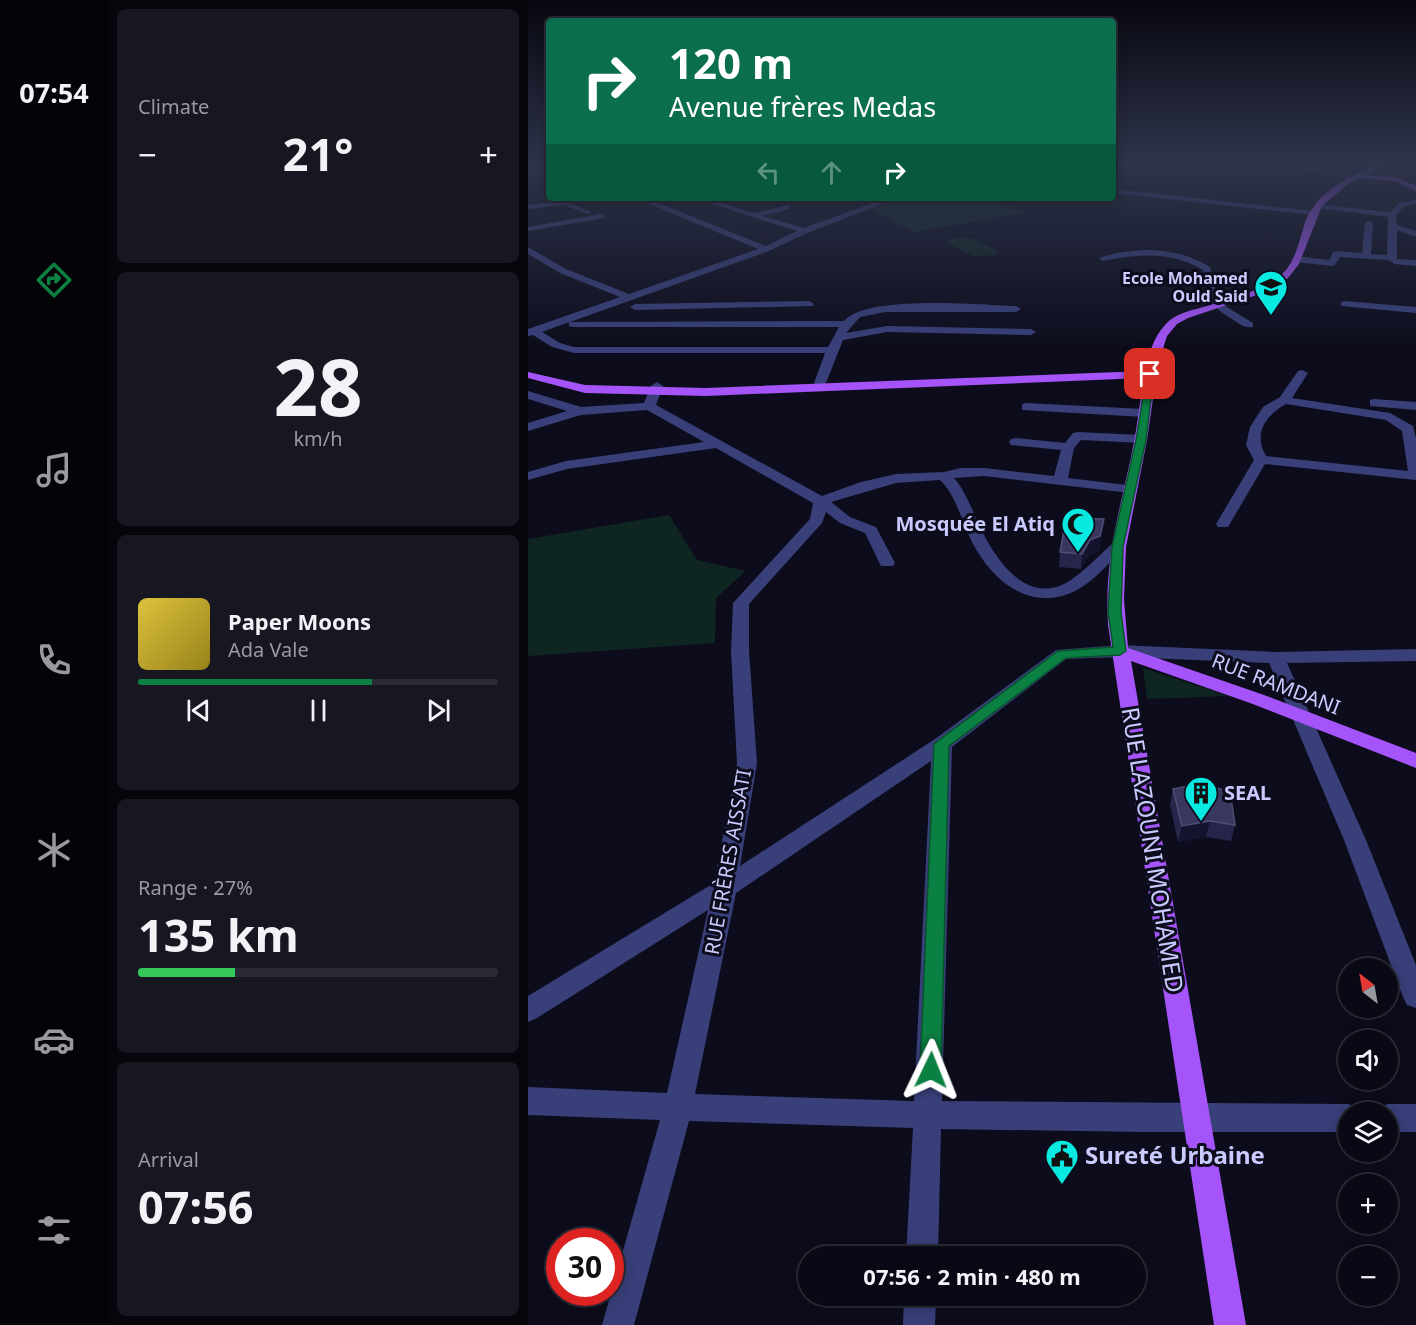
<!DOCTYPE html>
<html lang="en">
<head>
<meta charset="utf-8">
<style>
	:root { --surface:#090915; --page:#171722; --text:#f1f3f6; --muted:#999aa0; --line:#292a34; --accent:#0b8043 }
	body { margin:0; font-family:"Noto Sans",sans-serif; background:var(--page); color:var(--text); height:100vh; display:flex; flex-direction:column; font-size:22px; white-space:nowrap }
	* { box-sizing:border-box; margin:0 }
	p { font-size:20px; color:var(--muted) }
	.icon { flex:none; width:33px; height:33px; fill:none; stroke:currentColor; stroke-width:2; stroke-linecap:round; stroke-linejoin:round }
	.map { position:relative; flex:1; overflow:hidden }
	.drawer { display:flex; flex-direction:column; gap:9px; padding:9px; background:#05050c; width:420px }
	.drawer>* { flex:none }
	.top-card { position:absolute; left:18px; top:18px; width:570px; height:183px; border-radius:6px; box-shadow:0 3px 15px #0003,0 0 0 2px var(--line); background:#0b6e4f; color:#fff; overflow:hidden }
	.needle { width:39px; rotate:329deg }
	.buttons { position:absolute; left:810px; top:958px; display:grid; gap:12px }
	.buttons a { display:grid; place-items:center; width:60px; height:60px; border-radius:50%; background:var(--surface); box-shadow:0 3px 15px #0003,0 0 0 2px var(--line); font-size:30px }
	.speed { position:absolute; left:18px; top:1228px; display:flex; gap:12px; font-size:30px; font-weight:700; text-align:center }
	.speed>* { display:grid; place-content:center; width:78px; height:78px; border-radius:50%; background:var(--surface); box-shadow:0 3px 15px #0003,0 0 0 2px var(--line); line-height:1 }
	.speed .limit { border:9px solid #d22; background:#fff; color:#111 }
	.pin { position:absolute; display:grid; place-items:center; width:51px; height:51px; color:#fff; margin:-26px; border-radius:12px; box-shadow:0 3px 9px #0006 }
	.me { position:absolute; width:66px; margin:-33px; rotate:2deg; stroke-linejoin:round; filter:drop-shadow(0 0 4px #0008) }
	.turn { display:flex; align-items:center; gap:21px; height:126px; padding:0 24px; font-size:27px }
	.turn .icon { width:78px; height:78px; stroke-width:2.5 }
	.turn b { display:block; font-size:42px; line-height:51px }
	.lanes { display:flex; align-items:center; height:57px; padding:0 24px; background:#0003; justify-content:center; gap:30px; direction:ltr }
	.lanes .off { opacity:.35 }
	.big { font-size:45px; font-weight:700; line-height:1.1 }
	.drawer .card { flex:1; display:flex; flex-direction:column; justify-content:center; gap:9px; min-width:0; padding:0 21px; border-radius:9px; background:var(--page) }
	.drawer .dial { align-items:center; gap:0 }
	.dial b { font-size:78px; line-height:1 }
	.song { display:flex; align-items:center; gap:18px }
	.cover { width:72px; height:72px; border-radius:9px; background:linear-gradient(135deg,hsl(50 70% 55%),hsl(50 70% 35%)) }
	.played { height:6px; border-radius:3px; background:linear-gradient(90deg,var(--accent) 65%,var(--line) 65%) }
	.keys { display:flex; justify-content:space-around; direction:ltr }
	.heat { display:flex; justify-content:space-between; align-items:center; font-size:33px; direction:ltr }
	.charge { height:9px; border-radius:4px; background:linear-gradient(90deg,#34c759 27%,var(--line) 0) }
	.trip { position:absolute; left:270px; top:1246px; width:348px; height:60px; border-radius:30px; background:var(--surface); box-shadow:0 3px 15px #0003,0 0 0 2px var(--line); font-weight:700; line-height:60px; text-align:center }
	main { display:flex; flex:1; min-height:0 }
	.dock { display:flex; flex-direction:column; width:108px; justify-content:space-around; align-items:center; background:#040408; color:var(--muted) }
	.dock .icon { width:42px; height:42px }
	.dock .current { color:var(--accent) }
	.dock b { font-size:27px; color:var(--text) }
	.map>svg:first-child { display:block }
</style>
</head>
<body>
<main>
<nav class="dock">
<b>07:54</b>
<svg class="icon current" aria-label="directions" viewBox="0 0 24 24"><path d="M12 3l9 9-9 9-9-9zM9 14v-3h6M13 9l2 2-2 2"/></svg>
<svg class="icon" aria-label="music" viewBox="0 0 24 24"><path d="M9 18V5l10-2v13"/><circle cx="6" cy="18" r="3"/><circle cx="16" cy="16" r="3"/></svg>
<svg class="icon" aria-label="phone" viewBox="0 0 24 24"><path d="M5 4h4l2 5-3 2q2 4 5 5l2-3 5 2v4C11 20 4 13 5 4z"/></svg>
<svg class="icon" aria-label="climate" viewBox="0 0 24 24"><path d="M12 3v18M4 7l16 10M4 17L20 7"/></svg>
<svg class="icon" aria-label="car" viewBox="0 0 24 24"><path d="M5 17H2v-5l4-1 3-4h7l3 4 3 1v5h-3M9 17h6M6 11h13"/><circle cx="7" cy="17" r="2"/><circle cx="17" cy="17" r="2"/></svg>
<svg class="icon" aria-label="filters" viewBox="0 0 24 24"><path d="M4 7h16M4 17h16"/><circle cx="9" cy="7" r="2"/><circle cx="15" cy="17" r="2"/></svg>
</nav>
<section class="drawer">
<div class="card"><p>Climate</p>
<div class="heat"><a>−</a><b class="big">21°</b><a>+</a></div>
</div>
<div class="card dial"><b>28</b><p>km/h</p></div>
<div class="card">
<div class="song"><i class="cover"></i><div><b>Paper Moons</b><p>Ada Vale</p></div></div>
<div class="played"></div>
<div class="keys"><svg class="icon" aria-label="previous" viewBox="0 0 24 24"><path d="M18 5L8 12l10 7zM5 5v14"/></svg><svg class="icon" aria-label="pause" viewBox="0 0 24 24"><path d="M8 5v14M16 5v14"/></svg><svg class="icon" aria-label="next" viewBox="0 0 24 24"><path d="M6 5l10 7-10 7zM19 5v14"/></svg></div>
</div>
<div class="card"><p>Range · 27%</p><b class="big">135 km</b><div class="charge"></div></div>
<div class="card"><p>Arrival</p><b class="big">07:56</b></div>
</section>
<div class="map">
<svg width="888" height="1325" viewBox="0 0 888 1325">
	<rect width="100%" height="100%" fill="#0c0c1c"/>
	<path fill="#0f2522" d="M 376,198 L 460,198 L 496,212 L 387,232 L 342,210 Z
		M 431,237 L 443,238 L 470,251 L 467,255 L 445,256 L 417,242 L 421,239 Z
		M 141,515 L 169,560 L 218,571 L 188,598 L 187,643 L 0,656 L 0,539 Z
		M 615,668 L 701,696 L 619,699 Z"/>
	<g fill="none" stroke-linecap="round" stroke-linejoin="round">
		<path fill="#383f79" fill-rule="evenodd" d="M 744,163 L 759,163 L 833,177 L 829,179 Z
			M 585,189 L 786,211 L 790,213 L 786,215 L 585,193 Z
			M 107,198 L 118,198 L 238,246 L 269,231 L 165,198 L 177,198 L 226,213 L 261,205 L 261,209 L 234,216 L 276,228 L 359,198 L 370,198 L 279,233 L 241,251 L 42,322 L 316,321 C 339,294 452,305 488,306 L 493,309 L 488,312 L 357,312 L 332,317 L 318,333 L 359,326 L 503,329 L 508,332 L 503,335 L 359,332 L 315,340 L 298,383 L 292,387 L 286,383 L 297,353 L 46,353 L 24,347 L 5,335 L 0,336 L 0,329 L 92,297 L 32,273 L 0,254 L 0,247 L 38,269 L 101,294 L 230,249 ZM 41,322 L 41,326 L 45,327 L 311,327 L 300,347 L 46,347 L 32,343 L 14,332 Z
			M 888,200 L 888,204 L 876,206 L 868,215 L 869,225 L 888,231 L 888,237 L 869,230 L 869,259 L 888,260 L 888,266 L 866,264 L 861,260 L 812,257 L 807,265 L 804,266 L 768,262 L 764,259 L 768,256 L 801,260 L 805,252 L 808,251 L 834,253 L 837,223 L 841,221 L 845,223 L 843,254 L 859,255 L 860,217 L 791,208 L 787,206 L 788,204 L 862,212 L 871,203 Z
			M 36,201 L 64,212 L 60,214 L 35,205 L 0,209 L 0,205 Z
			M 73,214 L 76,214 L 76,218 L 0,231 L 0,227 Z
			M 615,250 C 640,250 661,254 682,267 L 687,289 L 694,304 L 725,323 L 725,327 C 717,328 713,325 707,321 C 681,305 679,300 675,270 C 644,251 610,254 575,261 L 571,258 L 588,253 Z
			M 281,301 L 286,304 L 285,306 L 107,310 L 102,307 L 107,304 Z
			M 817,301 L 888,307 L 888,313 L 813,306 L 813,302 Z
			M 774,370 L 780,373 L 764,398 L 862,413 L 885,426 L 888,438 L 888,480 L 737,464 L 700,527 L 690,527 L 688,524 L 726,460 L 718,445 L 722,427 L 735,407 L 752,397 L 770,371 ZM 758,404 L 858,420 L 874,431 L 880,471 L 738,456 C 725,433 737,416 758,404 Z
			M 129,382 L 135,386 L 128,405 L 294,496 L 333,482 L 368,474 L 416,472 L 433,468 L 456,468 L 526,476 L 533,450 L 483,445 L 481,442 L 483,439 L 488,438 L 537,443 L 545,433 L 550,432 L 613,435 L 619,439 L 613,443 L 553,440 L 546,448 L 540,478 L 607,486 L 609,489 L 607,492 L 602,493 L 456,476 L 426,478 C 439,493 445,513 454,531 C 469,561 498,604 538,583 C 555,573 569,557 584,544 L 594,544 L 597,547 L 594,550 C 580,564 567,580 549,590 C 503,614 464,581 444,542 C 434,522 428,495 412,480 L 368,483 L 303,502 L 322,517 L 348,527 L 367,563 L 365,566 L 353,566 L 337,533 L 312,523 L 298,512 L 294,523 L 221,604 L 221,651 L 229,763 L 212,866 L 407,739 L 528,650 L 592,645 L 748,652 L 888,649 L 888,661 L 759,663 L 838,840 L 888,965 L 888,1008 L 879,1005 L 875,997 L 816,840 L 741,663 L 592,657 L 538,659 L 424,747 L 414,1101 L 820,1104 L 830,1108 L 832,1113 L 820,1113 L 820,1132 L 615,1132 L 413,1129 L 410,1257 L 378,1257 L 385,1128 L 161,1121 L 106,1325 L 74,1325 L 132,1120 L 0,1115 L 0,1087 L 139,1093 L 180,910 L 9,1018 L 0,1022 L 0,996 L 186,883 L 209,763 L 203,651 L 205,603 L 282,519 L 285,503 L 188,448 L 39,469 L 0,480 L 0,472 L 38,461 L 176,442 L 119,410 L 53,415 L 0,431 L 0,423 L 39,411 L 0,399 L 0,391 L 53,407 L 116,403 L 123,386 ZM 403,761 L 386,1101 L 167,1094 L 208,893 Z
			M 846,399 L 888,402 L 888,410 L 842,406 L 842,400 Z
			M 498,403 L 616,409 L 622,413 L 616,417 L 494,410 L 494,404 Z
			M 860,1104 L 888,1104 L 888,1132 L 860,1132 L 860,1113 L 848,1113 L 850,1108 Z
			M 376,1296 L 408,1296 L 407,1325 L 375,1325 Z"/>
		<path fill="#a454f9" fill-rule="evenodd" d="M 852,163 L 861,163 L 837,175 L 868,177 L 888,186 L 888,191 L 867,181 L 830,178 L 820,184 L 794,206 L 771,264 L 760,278 L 726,296 L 660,318 L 649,324 L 639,336 L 630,364 L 619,440 L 598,547 L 596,599 L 600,648 L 736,695 L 888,753 L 888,768 L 722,703 L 603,661 L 718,1325 L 686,1325 L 580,625 C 576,554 593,509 606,442 C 610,421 612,399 616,378 L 178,396 L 57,393 L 0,378 L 0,372 L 57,385 L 178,388 L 617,371 C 621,354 625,338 637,325 C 648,312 667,310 682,305 C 706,298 735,290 754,274 C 768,262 772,237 778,220 C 791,189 824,176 852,163 Z"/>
	</g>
	<path fill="#27254a" d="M 576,519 L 571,551 L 561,555 L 553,569 L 531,567 L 532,552 Z
		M 645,789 L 707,825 L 703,841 L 678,837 L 650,842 L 642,805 Z"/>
	<path fill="#15142f" d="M 576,519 L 571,551 L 561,555 L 553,569 L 554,554 Z
		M 682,821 L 678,837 L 650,842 L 654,826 Z"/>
	<path fill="#39375d" stroke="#4f4e76" stroke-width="1.5" d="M 538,518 L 576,519 L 572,536 L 562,540 L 554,554 L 532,552 Z
		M 670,784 L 702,791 L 707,825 L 682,821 L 654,826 L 645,789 Z"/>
	<linearGradient id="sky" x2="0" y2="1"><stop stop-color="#07070f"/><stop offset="0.47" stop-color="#2e344b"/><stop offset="1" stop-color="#2e344b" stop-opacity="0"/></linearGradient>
	<rect width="888" height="348" fill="url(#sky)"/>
	<path fill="#0b8043" stroke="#07532c" stroke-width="1.5" d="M 619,372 L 626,374 L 618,440 L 595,547 L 593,612 L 598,651 L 592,655 L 538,658 L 421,746 L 413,1070 L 410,1077 L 403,1080 L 395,1077 L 392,1070 L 406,744 L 530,651 L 585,647 L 580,612 L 584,547 L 608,440 Z"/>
	<defs>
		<symbol id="school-pin" viewBox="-11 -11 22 30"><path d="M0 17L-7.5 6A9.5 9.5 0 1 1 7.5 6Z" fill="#08e9e1" stroke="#0c0c1c"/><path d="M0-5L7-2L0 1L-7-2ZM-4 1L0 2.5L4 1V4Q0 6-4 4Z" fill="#111"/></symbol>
		<symbol id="mosque-pin" viewBox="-11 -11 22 30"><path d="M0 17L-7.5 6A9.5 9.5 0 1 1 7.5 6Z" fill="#08e9e1" stroke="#0c0c1c"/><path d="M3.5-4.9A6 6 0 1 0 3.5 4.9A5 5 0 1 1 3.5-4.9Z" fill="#111"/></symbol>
		<symbol id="building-pin" viewBox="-11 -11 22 30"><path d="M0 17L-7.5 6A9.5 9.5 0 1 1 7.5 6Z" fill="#08e9e1" stroke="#0c0c1c"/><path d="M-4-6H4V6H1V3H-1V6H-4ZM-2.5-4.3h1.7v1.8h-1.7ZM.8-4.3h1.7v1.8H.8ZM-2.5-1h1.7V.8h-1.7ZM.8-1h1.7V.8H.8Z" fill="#111"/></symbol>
		<symbol id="civic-pin" viewBox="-11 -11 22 30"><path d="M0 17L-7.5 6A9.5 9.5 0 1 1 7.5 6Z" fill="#08e9e1" stroke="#0c0c1c"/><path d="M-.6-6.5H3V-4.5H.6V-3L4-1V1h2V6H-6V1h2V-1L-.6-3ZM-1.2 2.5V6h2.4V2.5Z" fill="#111"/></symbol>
	</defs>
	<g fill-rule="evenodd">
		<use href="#school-pin" x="724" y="268" width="38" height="52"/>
		<use href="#mosque-pin" x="531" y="505" width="38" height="52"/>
		<use href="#building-pin" x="654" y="774" width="38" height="52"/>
		<use href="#civic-pin" x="515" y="1137" width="38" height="52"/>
	</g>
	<g text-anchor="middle" stroke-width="6" stroke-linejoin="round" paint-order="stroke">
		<g font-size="16" font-weight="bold" fill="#c9cafd" stroke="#0c0c1c" text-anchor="end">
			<text x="720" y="284">Ecole Mohamed<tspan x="720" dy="18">Ould Said</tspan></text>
		</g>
		<g font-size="20" font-weight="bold" fill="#c9cafd" stroke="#0c0c1c" text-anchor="end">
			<text x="527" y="531">Mosquée El Atiq</text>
			<text x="696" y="800" text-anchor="start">SEAL</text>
		</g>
		<g font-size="20" fill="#c9cafd" stroke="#0c0c1c">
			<text transform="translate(748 684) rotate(21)" y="7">RUE RAMDANI</text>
			<text transform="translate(200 862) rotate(-80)" y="7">RUE FRÈRES AISSATI</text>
		</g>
		<g font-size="24" fill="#c9cafd" stroke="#0c0c1c">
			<text transform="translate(624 850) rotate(81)" y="8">RUE LAZOUNI MOHAMED</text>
		</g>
		<g font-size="24" font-weight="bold" fill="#c9cafd" stroke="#0c0c1c" text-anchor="start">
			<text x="557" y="1164">Sureté Urbaine</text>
		</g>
	</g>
</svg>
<div class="buttons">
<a><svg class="needle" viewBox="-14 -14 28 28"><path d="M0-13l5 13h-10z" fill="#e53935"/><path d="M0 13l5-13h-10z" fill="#999aa0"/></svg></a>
<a><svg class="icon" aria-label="sound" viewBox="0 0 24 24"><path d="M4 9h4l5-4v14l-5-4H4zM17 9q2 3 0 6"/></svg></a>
<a><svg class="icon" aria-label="layers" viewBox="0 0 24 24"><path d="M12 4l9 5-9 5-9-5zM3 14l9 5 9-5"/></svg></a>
<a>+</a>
<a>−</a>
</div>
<div class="speed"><div class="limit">30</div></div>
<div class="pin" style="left:622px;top:374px;background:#d93025"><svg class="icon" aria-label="arrive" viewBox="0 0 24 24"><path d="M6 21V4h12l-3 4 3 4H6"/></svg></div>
<svg class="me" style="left:403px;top:1070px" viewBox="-20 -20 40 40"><path d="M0-17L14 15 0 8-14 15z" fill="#0b8043" stroke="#fff" stroke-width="4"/></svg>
<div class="trip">07:56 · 2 min · 480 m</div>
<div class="top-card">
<div class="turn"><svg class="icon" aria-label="right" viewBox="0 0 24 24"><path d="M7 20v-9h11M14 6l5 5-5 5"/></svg><div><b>120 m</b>Avenue frères Medas</div></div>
<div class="lanes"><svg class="icon off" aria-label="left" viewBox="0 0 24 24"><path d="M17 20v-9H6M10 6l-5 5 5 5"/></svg><svg class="icon off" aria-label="ahead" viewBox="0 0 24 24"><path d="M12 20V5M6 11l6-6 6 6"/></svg><svg class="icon" aria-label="right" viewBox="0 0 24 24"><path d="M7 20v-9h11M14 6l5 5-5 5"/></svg></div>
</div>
</div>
</main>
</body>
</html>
